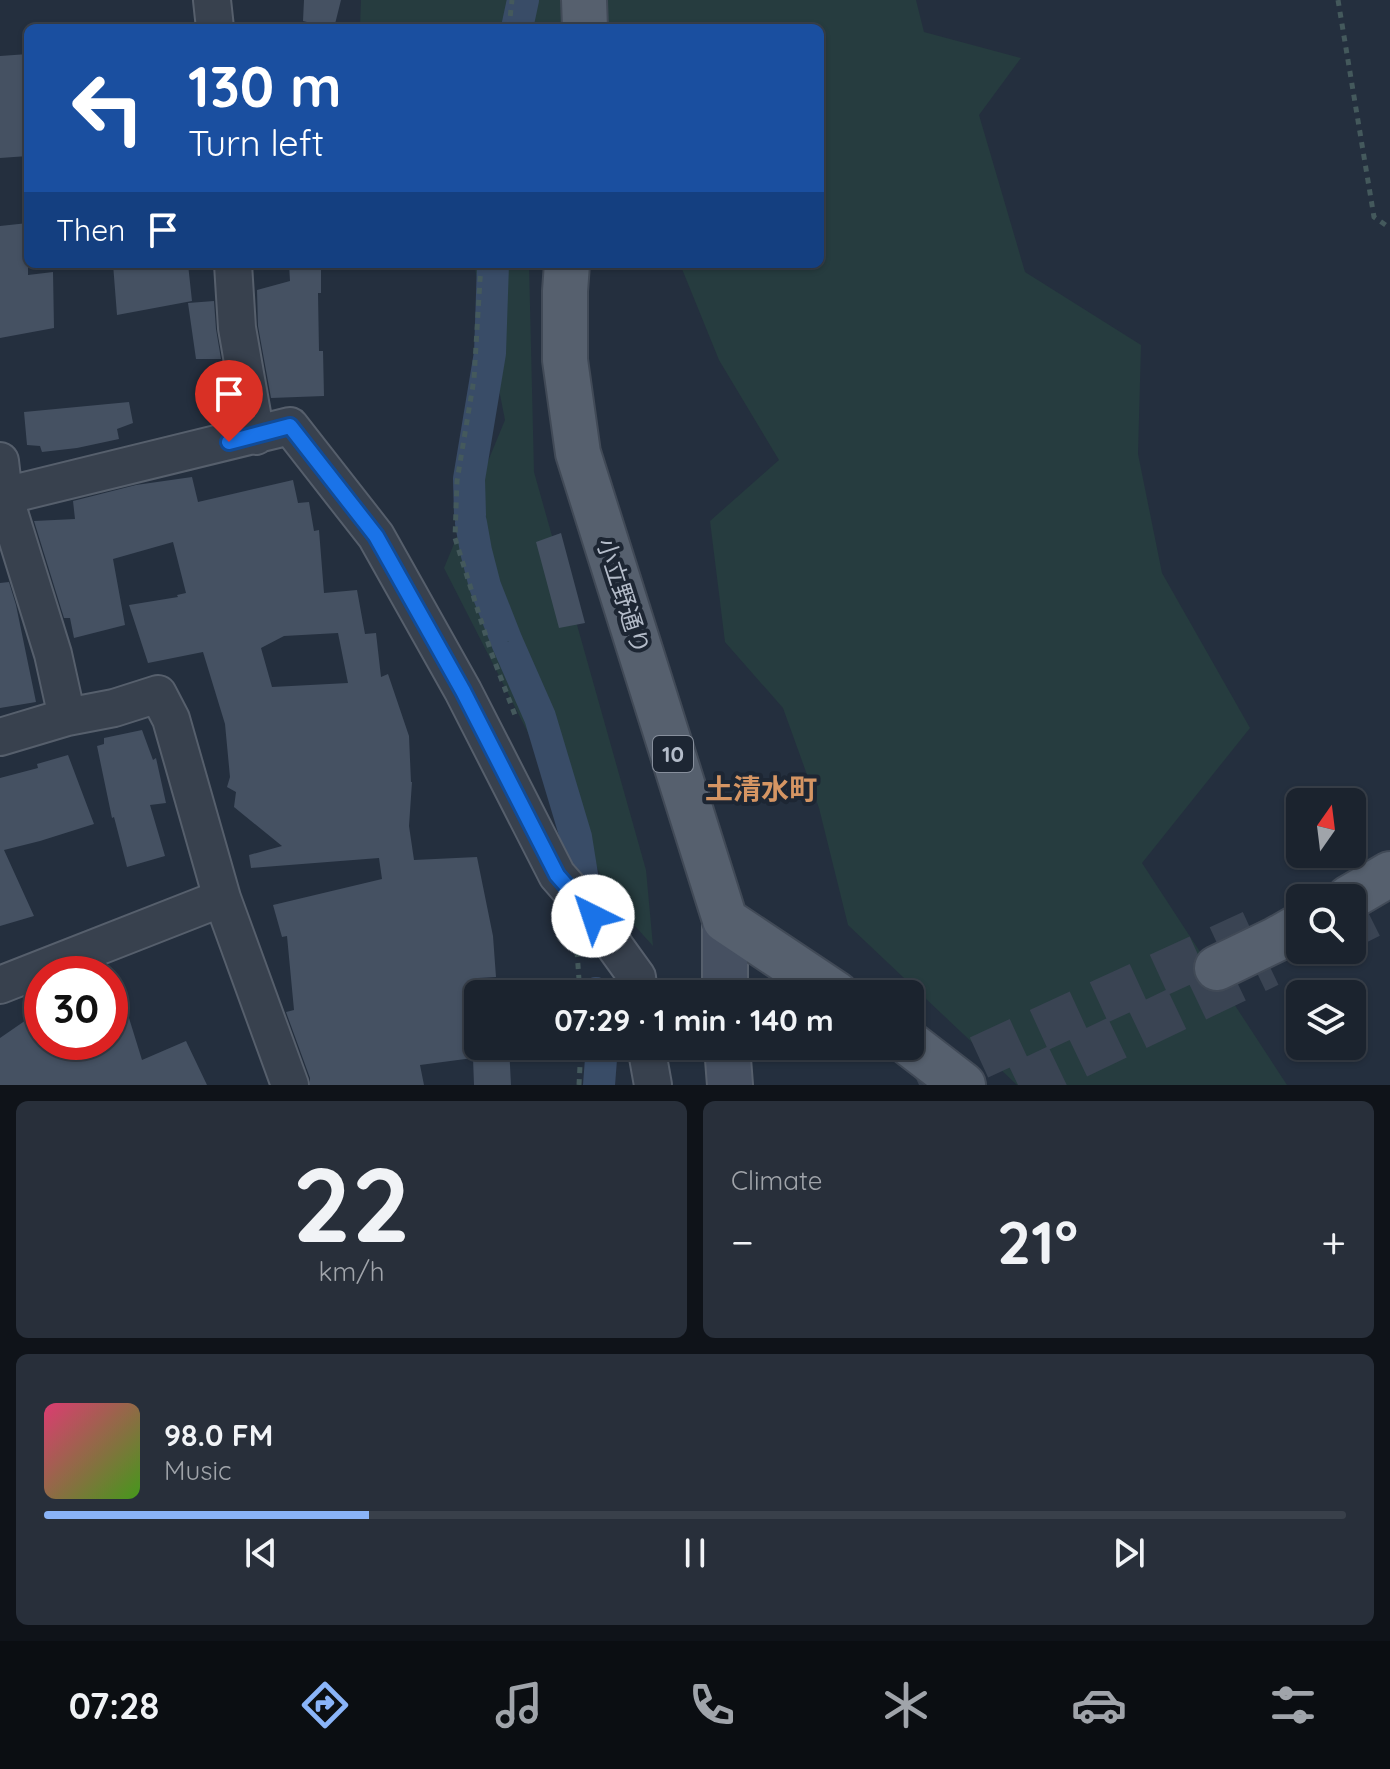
<!DOCTYPE html>
<html lang="en">
<head>
<meta charset="utf-8">
<style>
	:root { --surface:#1b232e; --page:#282f3a; --text:#f1f3f6; --muted:#a0a4aa; --line:#39404a; --accent:#8ab4f8 }
	body { margin:0; font-family:Quicksand,"Noto Sans JP",sans-serif; background:var(--page); color:var(--text); height:100vh; display:flex; flex-direction:column; font-size:30px; white-space:nowrap }
	* { box-sizing:border-box; margin:0 }
	p { font-size:26px; color:var(--muted) }
	.icon { flex:none; width:44px; height:44px; fill:none; stroke:currentColor; stroke-width:2; stroke-linecap:round; stroke-linejoin:round }
	.map { position:relative; height:1085px; overflow:hidden }
	.drawer { display:flex; flex-direction:column; gap:16px; padding:16px; background:#0f1319; flex:1 }
	.drawer>* { flex:none }
	.hud { position:absolute; left:24px; top:24px; width:800px; height:244px; border-radius:12px; box-shadow:0 2px 6px #0004,0 0 0 2px var(--line); background:#1a4fa0; color:#fff; overflow:hidden }
	.needle { width:52px; rotate:14deg }
	.buttons { position:absolute; left:1286px; top:788px; display:grid; gap:16px }
	.buttons a { display:grid; place-items:center; width:80px; height:80px; border-radius:12px; background:var(--surface); box-shadow:0 2px 6px #0004,0 0 0 2px var(--line); font-size:40px }
	.speed { position:absolute; left:24px; top:956px; display:flex; gap:16px; font-size:40px; font-weight:700; text-align:center }
	.speed>* { display:grid; place-content:center; width:104px; height:104px; border-radius:50%; background:var(--surface); box-shadow:0 2px 6px #0004,0 0 0 2px var(--line); line-height:1 }
	.speed .limit { border:12px solid #d22; background:#fff; color:#111 }
	.pin { position:absolute; display:grid; place-items:center; width:68px; height:68px; color:#fff; margin:-82px -34px; border-radius:50% 50% 50% 0; rotate:-45deg; box-shadow:0 0 8px #0007 }
	.pin .icon { rotate:45deg }
	.me { position:absolute; width:88px; margin:-44px; rotate:319deg; stroke-linejoin:round; filter:drop-shadow(0 0 6px #0008) }
	.turn { display:flex; align-items:center; gap:28px; height:168px; padding:0 32px; font-size:36px }
	.turn .icon { width:104px; height:104px; stroke-width:2.5 }
	.turn b { display:block; font-size:56px; line-height:68px }
	.then { display:flex; align-items:center; height:76px; padding:0 32px; background:#0003; gap:16px; font-size:30px }
	.big { font-size:60px; font-weight:700; line-height:1.1 }
	.drawer .card { flex:1; display:flex; flex-direction:column; justify-content:center; gap:12px; min-width:0; padding:0 28px; border-radius:12px; background:var(--page) }
	.drawer .dial { align-items:center; gap:0 }
	.dial b { font-size:104px; line-height:1 }
	.song { display:flex; align-items:center; gap:24px }
	.cover { width:96px; height:96px; border-radius:12px; background:linear-gradient(135deg,hsl(340 70% 55%),hsl(100 70% 35%)) }
	.played { height:8px; border-radius:4px; background:linear-gradient(90deg,var(--accent) 25%,var(--line) 25%) }
	.keys { display:flex; justify-content:space-around; direction:ltr }
	.heat { display:flex; justify-content:space-between; align-items:center; font-size:44px; direction:ltr }
	.drawer .tiles { flex:1; display:grid; gap:16px; grid-template-columns:1fr 1fr }
	.card:last-child { grid-column:span 2 }
	.trip { position:absolute; left:464px; top:980px; width:460px; height:80px; border-radius:12px; background:var(--surface); box-shadow:0 2px 6px #0004,0 0 0 2px var(--line); font-weight:700; line-height:80px; text-align:center }
	.menu { display:flex; height:128px; justify-content:space-around; align-items:center; background:#0b0e12; color:var(--muted) }
	.menu .icon { width:56px; height:56px }
	.menu .on { color:var(--accent) }
	.menu b { font-size:36px; color:var(--text) }
	.map>svg:first-child { display:block }
</style>
</head>
<body>
<div class="map">
<svg width="1390" height="1085" viewBox="0 0 1390 1085">
	<rect width="100%" height="100%" fill="#242f3e"/>
	<path fill="#263c3f" d="M 361,0 L 916,0 L 924,32 L 1021,58 L 979,115 L 1025,272 L 1141,345 L 1138,454 L 1162,573 L 1250,728 L 1142,863 L 1287,1085 L 1017,1085 L 848,925 L 819,808 L 783,708 L 725,642 L 710,521 L 779,460 L 719,360 L 680,264 L 820,264 L 820,28 L 360,28 Z
		M 474,264 L 529,264 L 534,472 L 646,870 L 653,946 L 616,905 L 444,568 L 505,420 Z"/>
	<g fill="none" stroke-linecap="round" stroke-linejoin="round">
		<path stroke="#394c67" stroke-width="32" d="M 517,28 L 523,0
			M 470,515 L 469,479 L 490,353 L 493,264
			M 471,523 L 476,551 L 485,586 L 507,642 L 540,717 L 576,837 L 583,881
			M 596,993 L 596,994
			M 599,1085 L 602,1046"/>
	</g>
	<path fill="#455162" fill-rule="evenodd" d="M 304,0 L 341,0 L 334,28 L 317,28 L 315,24 L 303,21 Z
		M 28,54 L 28,156 L 0,158 L 0,56 Z
		M 28,223 L 28,275 L 53,272 L 54,328 L 0,338 L 0,226 Z
		M 113,264 L 188,264 L 192,301 L 117,315 Z
		M 289,264 L 321,264 L 321,293 L 318,293 L 319,351 L 323,351 L 324,396 L 271,398 L 258,326 L 257,290 L 290,281 Z
		M 214,301 L 216,329 L 221,359 L 196,359 L 188,303 Z
		M 129,402 L 133,423 L 117,429 L 119,439 L 77,448 L 42,452 L 40,446 L 27,445 L 24,412 Z
		M 192,477 L 198,502 L 293,480 L 298,503 L 309,502 L 314,531 L 319,530 L 324,593 L 357,590 L 365,634 L 376,633 L 381,677 L 388,674 L 409,736 L 411,782 L 412,782 L 409,826 L 414,860 L 477,857 L 493,936 L 496,977 L 478,978 L 478,1046 L 509,1046 L 511,1085 L 474,1085 L 473,1058 L 420,1065 L 424,1085 L 310,1085 L 310,1078 L 286,1012 L 294,1010 L 287,936 L 282,937 L 273,905 L 382,879 L 379,858 L 251,868 L 249,855 L 282,846 L 234,807 L 236,792 L 227,787 L 230,777 L 225,724 L 203,652 L 148,663 L 129,605 L 178,597 L 177,595 L 186,593 L 173,542 L 113,559 L 125,625 L 74,638 L 70,618 L 64,618 L 34,521 L 75,519 L 73,501 L 136,485 ZM 338,633 L 348,683 L 272,687 L 261,648 L 284,636 Z
		M 561,533 L 585,623 L 559,628 L 536,542 Z
		M 9,582 L 16,605 L 36,702 L 0,708 L 0,583 Z
		M 142,730 L 153,760 L 156,758 L 166,803 L 150,805 L 165,856 L 127,867 L 114,817 L 112,818 L 97,746 L 104,744 L 104,738 Z
		M 68,755 L 94,824 L 40,841 L 4,850 L 34,916 L 0,926 L 0,778 L 38,768 L 37,764 Z
		M 116,976 L 142,1060 L 186,1041 L 207,1085 L 0,1085 L 0,1038 L 42,1009 L 42,1042 L 110,1042 L 110,977 Z"/>
	<g fill="none" stroke-linecap="round" stroke-linejoin="round">
		<path stroke="#3a4453" stroke-width="44" stroke-dasharray="44 22" stroke-linecap="butt" d="M 1352,925 L 1370,916
			M 919,1085 L 1252,932
			M 1018,1085 L 1269,965"/>
		<defs>
			<path id="street" d="M 212,0 L 215,28
				M 233,264 L 237,328 L 256,436
				M 0,461 L 4,496 L 53,654 L 67,717 L 114,708 L 158,694 L 171,719 L 222,898 L 290,1085
				M 0,497 L 290,426 L 376,536 L 463,691 L 557,875 L 593,916 L 637,977 L 639,994
				M 0,737 L 67,717
				M 0,985 L 222,898
				M 646,1046 L 653,1085"/>
			<path id="secondary" d="M 725,994 L 725,920
				M 727,1046 L 730,1085"/>
			<path id="primary" d="M 584,0 L 585,28
				M 567,264 L 565,291 L 565,360 L 578,453 L 725,920 L 836,994
				M 1349,898 L 1390,874
				M 1217,968 L 1277,939 L 1300,926
				M 910,1044 L 963,1085"/>
		</defs>
		<use href="#street" stroke="#565f6c" stroke-width="40"/>
		<use href="#secondary" stroke="#565f6c" stroke-width="48"/>
		<use href="#primary" stroke="#414a57" stroke-width="48"/>
		<path stroke="#44595c" stroke-width="5" stroke-dasharray="6 6" stroke-linecap="butt" d="M 1338,0 L 1374,217 L 1390,228
			M 509,28 L 512,0
			M 481,264 L 474,379 L 457,481 L 455,538 L 491,652 L 515,715
			M 577,951 L 580,994
			M 579,1085 L 581,1046"/>
		<use href="#street" stroke="#38414e" stroke-width="36"/>
		<use href="#secondary" stroke="#465061" stroke-width="44"/>
		<use href="#primary" stroke="#56606e" stroke-width="44"/>
	</g>
	<g fill="none" stroke-linecap="round" stroke-linejoin="round">
		<defs>
			<path id="route" d="M 229,442 L 290,426 L 376,536 L 463,691 L 557,875 L 593,916"/>
		</defs>
		<use href="#route" stroke="#114b97" stroke-width="20"/>
		<use href="#route" stroke="#1a73e8" stroke-width="14"/>
	</g>
	<g text-anchor="middle" stroke-width="8" stroke-linejoin="round" paint-order="stroke">
		<rect fill="#1d2633" stroke="#878f9c" stroke-width="2" x="653" y="736" width="40" height="36" rx="6"/>
		<g font-size="22" font-weight="bold" fill="#b4bcc9">
			<text x="673" y="762">10</text>
		</g>
		<g font-size="24" fill="#b4bcc9" stroke="#1d2633">
			<text transform="translate(623 596) rotate(72)" y="8">小立野通り</text>
		</g>
		<g font-size="28" font-weight="bold" fill="#d59563" stroke="#1d2633">
			<text x="761" y="799">土清水町</text>
		</g>
	</g>
</svg>
<div class="buttons">
<a><svg class="needle" viewBox="-14 -14 28 28"><path d="M0-13l5 13h-10z" fill="#e53935"/><path d="M0 13l5-13h-10z" fill="#a0a4aa"/></svg></a>
<a><svg class="icon" aria-label="search" viewBox="0 0 24 24"><circle cx="10" cy="10" r="6"/><path d="M15 15l6 6"/></svg></a>
<a><svg class="icon" aria-label="layers" viewBox="0 0 24 24"><path d="M12 4l9 5-9 5-9-5zM3 14l9 5 9-5"/></svg></a>
</div>
<div class="speed"><div class="limit">30</div></div>
<div class="pin" style="left:229px;top:442px;background:#d93025"><svg class="icon" aria-label="arrive" viewBox="0 0 24 24"><path d="M6 21V4h12l-3 4 3 4H6"/></svg></div>
<svg class="me" style="left:593px;top:916px" viewBox="-20 -20 40 40"><circle r="19" fill="#fff"/><path d="M0-13L10 11 0 6-10 11z" fill="#1a73e8"/></svg>
<div class="trip">07:29 · 1 min · 140 m</div>
<div class="hud">
<div class="turn"><svg class="icon" aria-label="left" viewBox="0 0 24 24"><path d="M17 20v-9H6M10 6l-5 5 5 5"/></svg><div><b>130 m</b>Turn left</div></div>
<div class="then">Then<svg class="icon" aria-label="arrive" viewBox="0 0 24 24"><path d="M6 21V4h12l-3 4 3 4H6"/></svg></div>
</div>
</div>
<section class="drawer">
<div class="tiles">
<div class="card dial"><b>22</b><p>km/h</p></div>
<div class="card"><p>Climate</p>
<div class="heat"><a>−</a><b class="big">21°</b><a>+</a></div>
</div>
<div class="card">
<div class="song"><i class="cover"></i><div><b>98.0 FM</b><p>Music</p></div></div>
<div class="played"></div>
<div class="keys"><svg class="icon" aria-label="previous" viewBox="0 0 24 24"><path d="M18 5L8 12l10 7zM5 5v14"/></svg><svg class="icon" aria-label="pause" viewBox="0 0 24 24"><path d="M8 5v14M16 5v14"/></svg><svg class="icon" aria-label="next" viewBox="0 0 24 24"><path d="M6 5l10 7-10 7zM19 5v14"/></svg></div>
</div>
</div>
</section>
<nav class="menu">
<b>07:28</b>
<svg class="icon on" aria-label="directions" viewBox="0 0 24 24"><path d="M12 3l9 9-9 9-9-9zM9 14v-3h6M13 9l2 2-2 2"/></svg>
<svg class="icon" aria-label="music" viewBox="0 0 24 24"><path d="M9 18V5l10-2v13"/><circle cx="6" cy="18" r="3"/><circle cx="16" cy="16" r="3"/></svg>
<svg class="icon" aria-label="phone" viewBox="0 0 24 24"><path d="M5 4h4l2 5-3 2q2 4 5 5l2-3 5 2v4C11 20 4 13 5 4z"/></svg>
<svg class="icon" aria-label="climate" viewBox="0 0 24 24"><path d="M12 3v18M4 7l16 10M4 17L20 7"/></svg>
<svg class="icon" aria-label="car" viewBox="0 0 24 24"><path d="M5 17H2v-5l4-1 3-4h7l3 4 3 1v5h-3M9 17h6M6 11h13"/><circle cx="7" cy="17" r="2"/><circle cx="17" cy="17" r="2"/></svg>
<svg class="icon" aria-label="filters" viewBox="0 0 24 24"><path d="M4 7h16M4 17h16"/><circle cx="9" cy="7" r="2"/><circle cx="15" cy="17" r="2"/></svg>
</nav>
</body>
</html>
